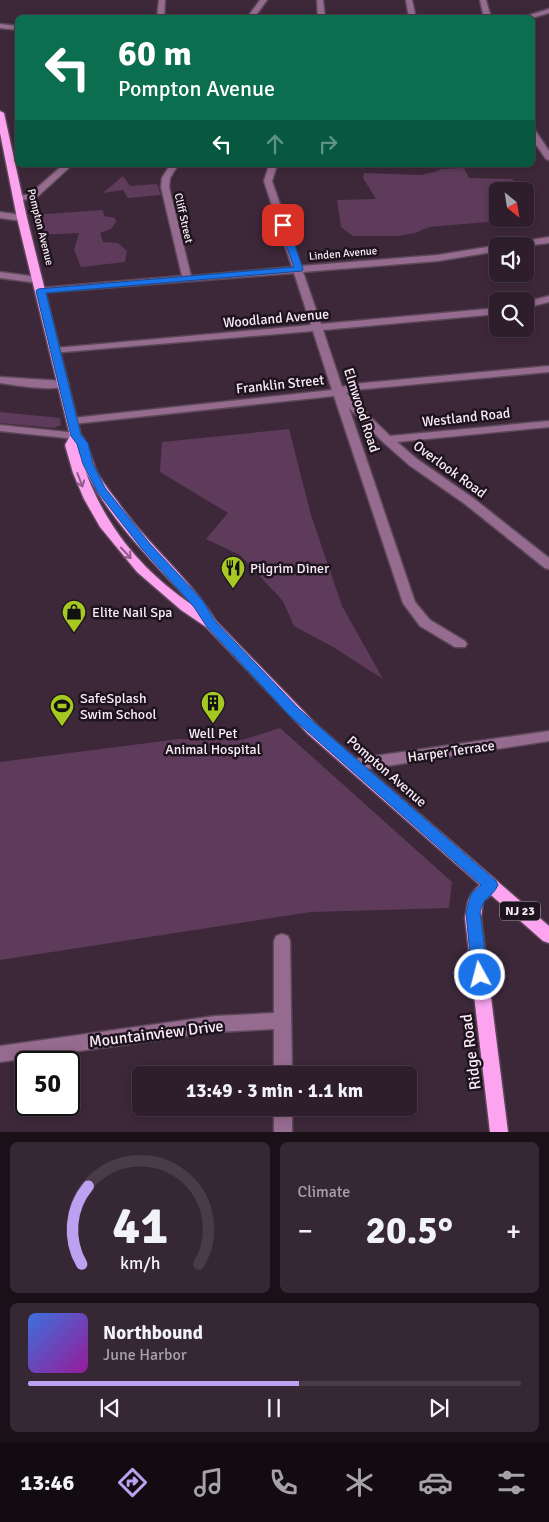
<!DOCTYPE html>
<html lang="en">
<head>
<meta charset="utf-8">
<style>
	:root { --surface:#2e1e2c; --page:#362734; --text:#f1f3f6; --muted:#a7a2a9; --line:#493c48; --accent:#bca0f2 }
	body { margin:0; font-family:Signika,sans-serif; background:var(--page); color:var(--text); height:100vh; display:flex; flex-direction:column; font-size:19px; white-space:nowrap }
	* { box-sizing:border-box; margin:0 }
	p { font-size:16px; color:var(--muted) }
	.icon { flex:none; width:28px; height:28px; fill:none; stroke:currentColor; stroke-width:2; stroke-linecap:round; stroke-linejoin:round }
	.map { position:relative; height:1132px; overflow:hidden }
	.panel { display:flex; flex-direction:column; gap:10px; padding:10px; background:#191018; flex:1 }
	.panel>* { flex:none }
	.top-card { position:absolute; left:15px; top:15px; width:520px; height:152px; border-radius:8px; box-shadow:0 2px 8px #0003,0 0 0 1px var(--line); background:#0b6e4f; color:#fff; overflow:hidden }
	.needle { width:32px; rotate:150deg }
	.buttons { position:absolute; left:489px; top:182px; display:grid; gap:10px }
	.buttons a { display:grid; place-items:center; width:45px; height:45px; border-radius:8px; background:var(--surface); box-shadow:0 2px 8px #0003,0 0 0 1px var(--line); font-size:25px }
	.speed { position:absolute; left:15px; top:1051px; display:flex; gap:10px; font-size:25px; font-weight:700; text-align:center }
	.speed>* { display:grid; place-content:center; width:65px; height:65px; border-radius:50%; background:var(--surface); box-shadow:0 2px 8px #0003,0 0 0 1px var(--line); line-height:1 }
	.speed .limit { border:2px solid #111; border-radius:8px; background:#fff; color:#111 }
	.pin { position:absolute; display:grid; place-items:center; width:42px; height:42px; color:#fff; margin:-21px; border-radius:10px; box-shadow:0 2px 8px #0006 }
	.me { position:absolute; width:55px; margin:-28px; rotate:353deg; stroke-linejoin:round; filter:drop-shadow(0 0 4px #0008) }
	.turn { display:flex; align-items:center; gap:18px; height:105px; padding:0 20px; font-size:22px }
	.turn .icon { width:65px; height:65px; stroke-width:2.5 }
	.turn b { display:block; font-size:35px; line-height:42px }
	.lanes { display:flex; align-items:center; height:48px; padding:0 20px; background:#0003; justify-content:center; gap:25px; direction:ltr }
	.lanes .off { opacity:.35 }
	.big { font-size:38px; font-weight:700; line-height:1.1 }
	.panel .card { flex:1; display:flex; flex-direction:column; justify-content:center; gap:8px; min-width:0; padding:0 18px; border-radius:8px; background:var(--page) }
	.panel .dial { align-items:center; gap:0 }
	.dial svg { height:130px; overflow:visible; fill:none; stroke:var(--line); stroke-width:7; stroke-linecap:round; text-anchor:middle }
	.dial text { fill:var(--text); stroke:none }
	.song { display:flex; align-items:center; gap:15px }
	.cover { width:60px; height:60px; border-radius:8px; background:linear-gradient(135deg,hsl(220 70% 55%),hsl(300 70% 35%)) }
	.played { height:5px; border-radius:2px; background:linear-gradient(90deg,var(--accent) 55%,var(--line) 55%) }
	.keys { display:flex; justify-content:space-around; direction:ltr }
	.heat { display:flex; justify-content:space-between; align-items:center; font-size:28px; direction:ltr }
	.panel .tiles { flex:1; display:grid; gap:10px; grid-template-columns:1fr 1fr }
	.card:last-child { grid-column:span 2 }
	.trip { position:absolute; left:132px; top:1066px; width:285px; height:50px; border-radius:8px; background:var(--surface); box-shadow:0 2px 8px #0003,0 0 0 1px var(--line); font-weight:700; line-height:50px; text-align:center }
	.tabs { display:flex; height:80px; justify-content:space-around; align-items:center; background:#120c12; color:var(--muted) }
	.tabs .icon { width:35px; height:35px }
	.tabs .selected { color:var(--accent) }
	.tabs b { font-size:22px; color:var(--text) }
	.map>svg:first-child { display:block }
</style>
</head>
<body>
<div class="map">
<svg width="549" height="1132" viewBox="0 0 549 1132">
	<rect width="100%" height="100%" fill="#3d283a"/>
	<path fill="#5e3b5a" d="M 464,168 L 469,178 L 512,179 L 523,191 L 498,191 L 498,219 L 521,219 L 429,227 L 415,233 L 398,236 L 353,236 L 341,227 L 337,200 L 376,199 L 363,178 L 364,173 L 421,175 L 438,171 L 441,169 Z
		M 123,176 L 130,186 L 157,184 L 161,195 L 128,198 L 123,190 L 103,193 Z
		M 103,210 L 104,216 L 115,218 L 116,222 L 111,229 L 100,233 L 103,242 L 118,243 L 127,251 L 125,262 L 81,267 L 74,250 L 79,233 L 36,235 L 32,215 Z
		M 0,412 L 60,418 L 61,425 L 54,428 L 0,423 Z
		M 289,429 L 311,515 L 342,606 L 383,679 L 333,647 L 294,626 L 283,601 L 240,555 L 206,539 L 228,513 L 160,472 L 162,442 Z
		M 280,728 L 452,882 L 449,908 L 311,912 L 0,960 L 0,762 L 179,739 L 242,740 Z"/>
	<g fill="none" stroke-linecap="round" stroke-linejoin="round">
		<defs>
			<path id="minor" d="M 159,0 L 165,0 L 164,18 L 157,18 Z
				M 260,0 L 267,0 L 254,18 L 247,18 Z
				M 317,0 L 323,0 L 325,18 L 318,18 Z
				M 406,0 L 412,0 L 416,18 L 409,18 Z
				M 480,0 L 486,0 L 491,18 L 484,18 Z
				M 549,9 L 549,13 L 532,18 L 520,18 Z
				M 0,24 L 18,26 L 18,30 L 0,28 Z
				M 532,130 L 535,130 L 549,151 L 549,160 L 546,159 L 532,139 Z
				M 63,165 L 72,165 L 36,198 L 15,201 L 15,197 L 30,194 Z
				M 170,165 L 178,165 L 170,178 L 169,187 L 191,276 L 292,267 L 264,181 L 269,165 L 277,165 L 272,181 L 301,266 L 438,255 L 549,237 L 549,243 L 524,246 L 498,246 L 498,251 L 438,261 L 303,272 L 321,324 L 498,308 L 498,314 L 323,330 L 342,387 L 353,384 L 549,366 L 549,372 L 354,390 L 346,393 L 390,436 L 549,421 L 549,427 L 397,442 L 417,459 L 473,498 L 549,558 L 549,569 L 545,568 L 465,504 L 409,465 L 383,442 L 349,408 L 415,602 L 430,620 L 465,641 L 467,644 L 465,647 L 455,647 L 420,626 L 403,603 L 334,396 L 73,424 L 67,421 L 73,418 L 332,390 L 313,331 L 52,353 L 51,351 L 52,349 L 56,348 L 311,325 L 294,273 L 38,293 L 36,291 L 41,288 L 182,276 L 161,187 L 162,178 Z
				M 0,212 L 22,215 L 27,218 L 22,221 L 0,218 Z
				M 0,272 L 38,277 L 43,280 L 38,283 L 0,278 Z
				M 549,296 L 549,302 L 525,308 L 525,302 Z
				M 0,377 L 64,381 L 69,384 C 60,393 14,385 0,383 Z
				M 0,425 L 76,433 L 82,436 L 76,439 L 0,431 Z
				M 549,731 L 549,741 L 354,771 L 349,769 L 347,765 L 349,761 L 354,759 Z
				M 282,934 L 288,936 L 290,941 L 292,1075 L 274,1075 L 274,1029 L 215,1032 L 0,1062 L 0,1046 L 215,1016 L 274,1013 L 274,941 L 276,936 Z
				M 274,1108 L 292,1108 L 292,1132 L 274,1132 Z"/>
			<path id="major" d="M 0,111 L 4,113 L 27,218 L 81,435 C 91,447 91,461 98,474 C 104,484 111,493 118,502 C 147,544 189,577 216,621 L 318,726 L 549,926 L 549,943 L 543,941 L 491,895 L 483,901 L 481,918 L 508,1132 L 490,1132 L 465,918 C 468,902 467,896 480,885 L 308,734 L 206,627 L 181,610 L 137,572 L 100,527 L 84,499 L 73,473 L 65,445 L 70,436 L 17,218 L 0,133 ZM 77,445 C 80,453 82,465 87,474 C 111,521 157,567 194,606 C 134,566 96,514 77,445 Z"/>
		</defs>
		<use href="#minor" stroke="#5b4758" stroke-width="3"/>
		<use href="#major" stroke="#5b4758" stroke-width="3"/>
		<use href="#minor" fill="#966b90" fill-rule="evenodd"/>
		<use href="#major" fill="#fda4f1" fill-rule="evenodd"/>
	</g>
	<defs><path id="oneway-shaft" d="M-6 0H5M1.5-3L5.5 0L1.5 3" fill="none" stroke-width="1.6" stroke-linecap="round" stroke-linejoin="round" transform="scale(1.25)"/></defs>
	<g stroke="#8e5c87">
		<use href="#oneway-shaft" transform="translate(80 480) rotate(69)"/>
		<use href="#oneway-shaft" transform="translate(126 553) rotate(47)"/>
	</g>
	<path fill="#1a73e8" stroke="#114b97" d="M 280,223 L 288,225 L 303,269 L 302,271 L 46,293 L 81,435 L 88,443 L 93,464 L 105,488 L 150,544 L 203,601 L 215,621 L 299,709 L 496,881 L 498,885 C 492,898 484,896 480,912 L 488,975 L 485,980 L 480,982 L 475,980 L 472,975 L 466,912 L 471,894 L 481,885 L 290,716 L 207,627 L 194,607 L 142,549 L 97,491 L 83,464 L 77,444 L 71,436 L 36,291 L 38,289 L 294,267 L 279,225 Z"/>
	<defs>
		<symbol id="restaurant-pin" viewBox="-11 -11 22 30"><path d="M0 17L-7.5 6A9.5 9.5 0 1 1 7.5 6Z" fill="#a6c822" stroke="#1e141d"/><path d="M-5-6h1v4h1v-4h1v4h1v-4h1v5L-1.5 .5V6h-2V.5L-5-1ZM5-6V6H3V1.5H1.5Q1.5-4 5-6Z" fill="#111"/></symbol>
		<symbol id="shop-pin" viewBox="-11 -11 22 30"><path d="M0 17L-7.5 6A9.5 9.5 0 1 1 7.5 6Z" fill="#a6c822" stroke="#1e141d"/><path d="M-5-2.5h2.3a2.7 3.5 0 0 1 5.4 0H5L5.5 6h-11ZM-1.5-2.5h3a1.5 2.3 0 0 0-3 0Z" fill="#111"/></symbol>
		<symbol id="building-pin" viewBox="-11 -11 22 30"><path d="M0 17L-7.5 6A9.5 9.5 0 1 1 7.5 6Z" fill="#a6c822" stroke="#1e141d"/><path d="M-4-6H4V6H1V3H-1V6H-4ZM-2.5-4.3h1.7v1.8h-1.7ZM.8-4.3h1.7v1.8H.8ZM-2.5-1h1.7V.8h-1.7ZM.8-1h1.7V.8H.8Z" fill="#111"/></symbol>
		<symbol id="stadium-pin" viewBox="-11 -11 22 30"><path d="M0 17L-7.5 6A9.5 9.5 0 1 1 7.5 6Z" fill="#a6c822" stroke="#1e141d"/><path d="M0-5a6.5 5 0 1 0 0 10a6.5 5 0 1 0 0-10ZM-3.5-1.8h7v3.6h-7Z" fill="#111"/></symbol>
	</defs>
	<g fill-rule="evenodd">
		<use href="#restaurant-pin" x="219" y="554" width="28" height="38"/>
		<use href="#shop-pin" x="60" y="598" width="28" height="38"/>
		<use href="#building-pin" x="199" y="689" width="28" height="38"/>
		<use href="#stadium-pin" x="48" y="692" width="28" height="38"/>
	</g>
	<g text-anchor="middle" stroke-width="5" stroke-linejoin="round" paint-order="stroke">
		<g font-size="11" fill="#faebf7" stroke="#1e141d">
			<text transform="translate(184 218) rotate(77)" y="4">Cliff Street</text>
			<text transform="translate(41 227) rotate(76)" y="4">Pompton Avenue</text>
			<text transform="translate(343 253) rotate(-5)" y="4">Linden Avenue</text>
		</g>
		<rect fill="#1e141d" stroke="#b8aab6" stroke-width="1" x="500" y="901.5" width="40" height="19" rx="4"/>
		<g font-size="12" font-weight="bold" fill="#faebf7">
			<text x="520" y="915">NJ 23</text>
		</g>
		<g font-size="14" fill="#faebf7" stroke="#1e141d">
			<text transform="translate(276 318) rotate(-5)" y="5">Woodland Avenue</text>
			<text transform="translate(280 384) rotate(-6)" y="5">Franklin Street</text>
			<text transform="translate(362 410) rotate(72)" y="5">Elmwood Road</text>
			<text transform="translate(466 417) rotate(-6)" y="5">Westland Road</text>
			<text transform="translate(450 469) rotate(36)" y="5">Overlook Road</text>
			<text transform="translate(451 751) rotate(-8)" y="5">Harper Terrace</text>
			<text transform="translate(387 771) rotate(41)" y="5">Pompton Avenue</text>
		</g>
		<g font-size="14" fill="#faebf7" stroke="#1e141d" text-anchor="start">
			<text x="250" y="573">Pilgrim Diner</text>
			<text x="92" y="617">Elite Nail Spa</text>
			<text x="80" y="703">SafeSplash<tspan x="80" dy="16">Swim School</tspan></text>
			<text x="213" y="738" text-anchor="middle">Well Pet<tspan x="213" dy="16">Animal Hospital</tspan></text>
		</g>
		<g font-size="16" fill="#faebf7" stroke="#1e141d">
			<text transform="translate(156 1033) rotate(-7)" y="6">Mountainview Drive</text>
			<text transform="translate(470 1052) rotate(-97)" y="6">Ridge Road</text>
		</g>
	</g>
</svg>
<div class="buttons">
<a><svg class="needle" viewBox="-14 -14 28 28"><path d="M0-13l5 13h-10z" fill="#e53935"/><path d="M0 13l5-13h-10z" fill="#a7a2a9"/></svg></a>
<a><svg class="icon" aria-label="sound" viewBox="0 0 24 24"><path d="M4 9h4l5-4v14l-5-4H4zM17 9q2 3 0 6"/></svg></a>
<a><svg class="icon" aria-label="search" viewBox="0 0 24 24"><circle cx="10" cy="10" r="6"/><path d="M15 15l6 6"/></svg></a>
</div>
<div class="speed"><div class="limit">50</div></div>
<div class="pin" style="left:283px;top:225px;background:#d93025"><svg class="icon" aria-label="arrive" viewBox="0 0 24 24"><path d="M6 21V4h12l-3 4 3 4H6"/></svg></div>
<svg class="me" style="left:480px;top:975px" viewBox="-20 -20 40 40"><circle r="17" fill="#1a73e8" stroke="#fff" stroke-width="3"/><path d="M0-11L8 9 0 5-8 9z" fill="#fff"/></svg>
<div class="trip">13:49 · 3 min · 1.1 km</div>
<div class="top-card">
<div class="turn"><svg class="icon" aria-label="left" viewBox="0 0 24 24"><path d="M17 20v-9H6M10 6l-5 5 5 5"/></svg><div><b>60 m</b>Pompton Avenue</div></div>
<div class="lanes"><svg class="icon" aria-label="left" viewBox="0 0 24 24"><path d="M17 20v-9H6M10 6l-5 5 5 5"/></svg><svg class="icon off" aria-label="ahead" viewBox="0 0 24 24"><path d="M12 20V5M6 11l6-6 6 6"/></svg><svg class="icon off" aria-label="right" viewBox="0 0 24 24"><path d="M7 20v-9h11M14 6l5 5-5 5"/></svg></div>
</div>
</div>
<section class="panel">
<div class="tiles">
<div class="card dial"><svg viewBox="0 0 100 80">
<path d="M14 69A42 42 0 1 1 86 69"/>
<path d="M14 69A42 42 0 0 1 18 21" stroke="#bca0f2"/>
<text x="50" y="56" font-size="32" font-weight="700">41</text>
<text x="50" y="72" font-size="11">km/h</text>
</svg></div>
<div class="card"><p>Climate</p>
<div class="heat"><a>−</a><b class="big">20.5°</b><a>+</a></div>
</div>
<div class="card">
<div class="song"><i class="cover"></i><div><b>Northbound</b><p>June Harbor</p></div></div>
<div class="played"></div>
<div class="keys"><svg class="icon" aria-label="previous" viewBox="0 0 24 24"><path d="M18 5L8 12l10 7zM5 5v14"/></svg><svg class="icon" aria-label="pause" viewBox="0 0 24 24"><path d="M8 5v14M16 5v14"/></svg><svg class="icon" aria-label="next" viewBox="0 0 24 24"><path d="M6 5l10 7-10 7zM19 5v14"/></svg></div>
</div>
</div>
</section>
<nav class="tabs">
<b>13:46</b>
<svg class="icon selected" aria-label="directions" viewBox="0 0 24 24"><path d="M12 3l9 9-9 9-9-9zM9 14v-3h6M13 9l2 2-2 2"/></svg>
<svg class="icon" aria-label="music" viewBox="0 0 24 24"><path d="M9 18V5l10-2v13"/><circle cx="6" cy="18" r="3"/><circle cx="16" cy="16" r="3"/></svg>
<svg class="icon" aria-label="phone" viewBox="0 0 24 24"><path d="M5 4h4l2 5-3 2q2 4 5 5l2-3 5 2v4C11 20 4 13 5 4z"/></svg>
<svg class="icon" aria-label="climate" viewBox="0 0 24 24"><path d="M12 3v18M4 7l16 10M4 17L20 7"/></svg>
<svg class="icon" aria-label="car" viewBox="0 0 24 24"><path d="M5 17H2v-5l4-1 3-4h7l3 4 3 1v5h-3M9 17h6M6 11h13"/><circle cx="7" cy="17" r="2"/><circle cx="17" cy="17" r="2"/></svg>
<svg class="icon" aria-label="filters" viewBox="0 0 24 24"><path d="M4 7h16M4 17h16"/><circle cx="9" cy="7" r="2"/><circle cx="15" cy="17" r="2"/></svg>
</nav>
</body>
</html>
